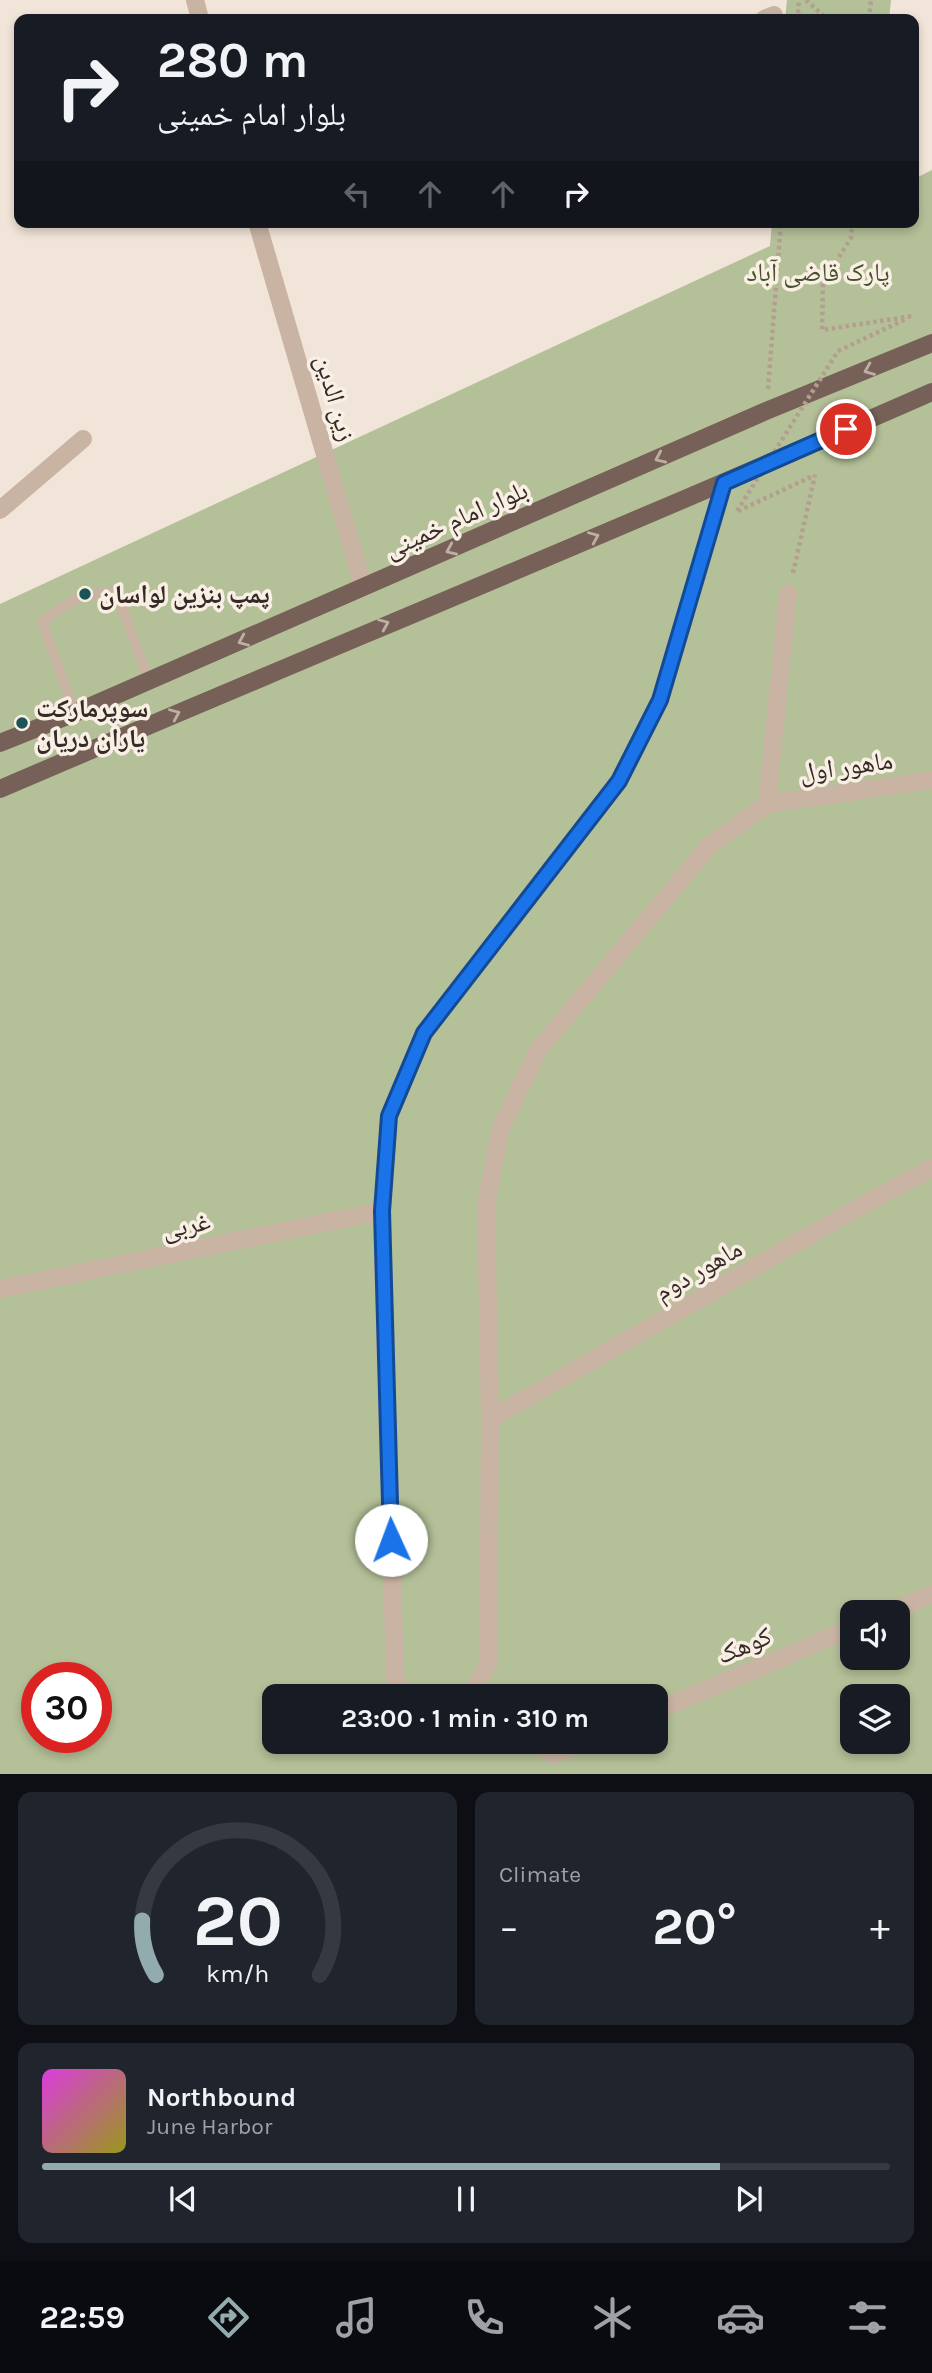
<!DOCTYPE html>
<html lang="en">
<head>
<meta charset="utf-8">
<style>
	:root { --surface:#171b24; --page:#20242c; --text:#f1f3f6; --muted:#9ea1a6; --line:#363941; --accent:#91abae }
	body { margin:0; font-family:Karla,"Noto Naskh Arabic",sans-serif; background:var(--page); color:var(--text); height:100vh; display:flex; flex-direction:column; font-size:26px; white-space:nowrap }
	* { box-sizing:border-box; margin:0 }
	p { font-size:23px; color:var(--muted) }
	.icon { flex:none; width:38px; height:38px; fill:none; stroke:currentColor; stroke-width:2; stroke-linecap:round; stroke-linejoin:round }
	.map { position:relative; height:1774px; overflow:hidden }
	.details { display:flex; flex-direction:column; gap:18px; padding:18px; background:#0d0f14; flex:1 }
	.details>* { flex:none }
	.guide { position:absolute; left:14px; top:14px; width:905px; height:214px; border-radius:14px; box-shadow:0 4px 10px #0003; background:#171b24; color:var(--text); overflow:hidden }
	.tools { position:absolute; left:840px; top:1600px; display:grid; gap:14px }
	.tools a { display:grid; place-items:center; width:70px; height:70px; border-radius:14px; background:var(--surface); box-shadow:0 4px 10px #0003; font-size:35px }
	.speed { position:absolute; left:21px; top:1662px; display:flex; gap:14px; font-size:35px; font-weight:700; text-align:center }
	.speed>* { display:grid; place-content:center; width:91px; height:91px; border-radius:50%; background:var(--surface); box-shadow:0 4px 10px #0003; line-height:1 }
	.speed .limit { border:10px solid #d22; background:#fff; color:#111 }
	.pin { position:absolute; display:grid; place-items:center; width:60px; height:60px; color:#fff; margin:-30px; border:4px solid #fff; border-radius:50%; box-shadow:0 2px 7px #0007 }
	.me { position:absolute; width:77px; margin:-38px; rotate:358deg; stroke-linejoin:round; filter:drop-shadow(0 0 5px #0008) }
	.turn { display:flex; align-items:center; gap:24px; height:147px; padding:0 28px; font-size:32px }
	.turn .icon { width:91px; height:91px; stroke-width:2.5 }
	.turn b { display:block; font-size:49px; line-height:60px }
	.lanes { display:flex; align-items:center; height:66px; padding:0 28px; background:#0003; justify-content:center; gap:35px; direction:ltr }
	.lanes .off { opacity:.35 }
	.big { font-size:52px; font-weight:700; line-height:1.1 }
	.details .widget { flex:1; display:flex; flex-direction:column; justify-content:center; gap:10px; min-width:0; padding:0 24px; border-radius:14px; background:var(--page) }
	.details .dial { align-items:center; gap:0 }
	.dial svg { height:182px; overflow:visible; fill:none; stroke:var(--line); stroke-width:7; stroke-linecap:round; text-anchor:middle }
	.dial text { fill:var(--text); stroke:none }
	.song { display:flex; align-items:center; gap:21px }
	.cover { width:84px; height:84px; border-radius:10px; background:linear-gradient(135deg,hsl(300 70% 55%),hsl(60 70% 35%)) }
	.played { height:7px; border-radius:4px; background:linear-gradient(90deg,var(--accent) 80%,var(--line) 80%) }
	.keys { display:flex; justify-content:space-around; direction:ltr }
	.heat { display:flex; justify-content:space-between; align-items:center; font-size:38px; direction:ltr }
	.details .tiles { flex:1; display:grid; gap:18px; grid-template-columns:1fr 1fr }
	.widget:last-child { grid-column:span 2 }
	.trip { position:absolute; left:262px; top:1684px; width:406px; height:70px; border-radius:14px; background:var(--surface); box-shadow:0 4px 10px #0003; font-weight:700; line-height:70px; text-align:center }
	.tab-bar { display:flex; height:112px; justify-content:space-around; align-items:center; background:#090b0e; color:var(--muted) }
	.tab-bar .icon { width:49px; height:49px }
	.tab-bar .current { color:var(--accent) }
	.tab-bar b { font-size:32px; color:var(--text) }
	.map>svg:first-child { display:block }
</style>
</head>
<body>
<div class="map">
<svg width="932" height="1775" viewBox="0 0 932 1775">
	<rect width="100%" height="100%" fill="#f1e4d8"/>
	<path fill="#b4c098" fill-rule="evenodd" d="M 787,0 L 891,0 L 889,19 L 785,19 Z
		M 932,170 L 932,1774 L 0,1774 L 0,604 L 770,246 L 772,222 L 914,222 L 914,179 ZM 852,1612 L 898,1612 L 898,1657 L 852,1657 ZM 37,1678 L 96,1678 L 96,1738 L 37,1738 ZM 275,1696 L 656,1696 L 656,1741 L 275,1741 ZM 852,1696 L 898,1696 L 898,1741 L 852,1741 Z"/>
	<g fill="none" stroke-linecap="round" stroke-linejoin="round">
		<path stroke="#b49e8f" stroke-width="4.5" stroke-dasharray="3.5 3.5" stroke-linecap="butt" d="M 806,0 L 827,19
			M 798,13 L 799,0
			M 869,19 L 871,0
			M 852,222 L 851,238 L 823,282 L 822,330 L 913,316
			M 838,351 L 906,319
			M 768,389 L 781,222
			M 738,511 L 815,475
			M 793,573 L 815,475"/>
		<path stroke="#c9b4a4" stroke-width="10" d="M 75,713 L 42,621 L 77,598 L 116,591 L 149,681"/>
		<path stroke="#c9b4a4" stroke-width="18" d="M 764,19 L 774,15
			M 0,510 L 83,439
			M 767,804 L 932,780
			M 0,1289 L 382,1211
			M 490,1419 L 870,1201 L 932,1168
			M 891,1612 L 932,1594
			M 406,1696 L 395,1677 L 383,1267 L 382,1211 L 389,1116 L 424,1033 L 619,781 L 660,700 L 724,483
			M 465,1696 L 471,1694 L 488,1665 L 490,1419 L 486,1204 L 501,1127 L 539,1049 L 710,845 L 767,804 L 788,594
			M 656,1711 L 852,1628
			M 535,1741 L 553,1755 L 585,1741"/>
		<path stroke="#c9b4a4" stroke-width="18" d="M 195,0 L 200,19
			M 257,222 L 364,588"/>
		<path stroke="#766057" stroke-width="18" d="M 0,743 L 75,713 L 766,411 L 932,343
			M 0,789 C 310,656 623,528 932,392"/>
		<path stroke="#b49e8f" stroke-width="4.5" stroke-dasharray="3.5 3.5" stroke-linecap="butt" d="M 737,511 L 838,351"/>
	</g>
	<defs><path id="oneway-chevron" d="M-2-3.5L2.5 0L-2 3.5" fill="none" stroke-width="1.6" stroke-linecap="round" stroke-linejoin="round" transform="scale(1.75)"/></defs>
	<g stroke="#beafa5">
		<use href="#oneway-chevron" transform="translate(869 370) rotate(158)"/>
		<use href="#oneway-chevron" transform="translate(660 458) rotate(156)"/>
		<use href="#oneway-chevron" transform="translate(594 537) rotate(-23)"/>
		<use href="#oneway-chevron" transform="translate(451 550) rotate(156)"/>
		<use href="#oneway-chevron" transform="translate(384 624) rotate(-23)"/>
		<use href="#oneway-chevron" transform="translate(243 641) rotate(157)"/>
		<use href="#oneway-chevron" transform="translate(175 714) rotate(-23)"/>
	</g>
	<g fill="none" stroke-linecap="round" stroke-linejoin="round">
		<defs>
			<path id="route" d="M 391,1540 L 382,1211 L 389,1116 L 424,1033 L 619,781 L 660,700 L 724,483 L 846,429"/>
		</defs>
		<use href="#route" stroke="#114b97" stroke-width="18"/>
		<use href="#route" stroke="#1a73e8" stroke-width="12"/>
	</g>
	<g fill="#1c5455" stroke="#f9efe4" stroke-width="2.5">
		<circle cx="85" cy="594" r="7"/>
		<circle cx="22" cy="723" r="7"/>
	</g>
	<g text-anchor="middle" stroke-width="7" stroke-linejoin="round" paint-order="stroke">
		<g font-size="26" fill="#45522a" stroke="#f9efe4">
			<text x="818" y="281">پارک قاضی آباد</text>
		</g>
		<g font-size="26" fill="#342a26" stroke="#f9efe4">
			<text transform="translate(336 398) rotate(74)" y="9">زین الدین</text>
			<text transform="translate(456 519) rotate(-24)" y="9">بلوار امام خمینی</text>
			<text transform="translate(846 766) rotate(-8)" y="9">ماهور اول</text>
			<text transform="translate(186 1225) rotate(-12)" y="9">غربی</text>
			<text transform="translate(698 1270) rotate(-30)" y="9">ماهور دوم</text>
			<text transform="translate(744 1645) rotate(-23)" y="9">کوهک</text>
		</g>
		<g font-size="26" font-weight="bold" fill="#342a26" stroke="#f9efe4" text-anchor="start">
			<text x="99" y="603">پمپ بنزین لواسان</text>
			<text x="36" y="717">سوپرمارکت<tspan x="36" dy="30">یاران دریان</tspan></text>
		</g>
	</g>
</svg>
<div class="tools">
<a><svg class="icon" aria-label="sound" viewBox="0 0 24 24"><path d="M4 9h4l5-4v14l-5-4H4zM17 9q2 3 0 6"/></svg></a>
<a><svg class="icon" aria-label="layers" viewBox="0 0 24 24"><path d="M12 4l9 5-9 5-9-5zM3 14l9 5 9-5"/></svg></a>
</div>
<div class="speed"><div class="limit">30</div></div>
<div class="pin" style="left:846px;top:429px;background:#d93025"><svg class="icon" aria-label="arrive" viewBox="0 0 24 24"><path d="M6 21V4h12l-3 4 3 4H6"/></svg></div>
<svg class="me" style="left:391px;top:1540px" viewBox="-20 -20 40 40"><circle r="19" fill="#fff"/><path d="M0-13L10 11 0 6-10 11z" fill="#1a73e8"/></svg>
<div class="trip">23:00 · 1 min · 310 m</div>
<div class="guide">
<div class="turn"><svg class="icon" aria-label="right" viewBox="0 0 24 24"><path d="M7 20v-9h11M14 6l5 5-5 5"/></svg><div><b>280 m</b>بلوار امام خمینی</div></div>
<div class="lanes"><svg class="icon off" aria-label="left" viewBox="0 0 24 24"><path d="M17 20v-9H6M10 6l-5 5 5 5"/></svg><svg class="icon off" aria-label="ahead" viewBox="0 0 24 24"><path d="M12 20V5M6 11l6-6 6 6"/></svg><svg class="icon off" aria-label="ahead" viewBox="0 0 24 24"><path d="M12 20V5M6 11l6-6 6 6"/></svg><svg class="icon" aria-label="right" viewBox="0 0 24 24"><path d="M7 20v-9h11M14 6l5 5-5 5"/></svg></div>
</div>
</div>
<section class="details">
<div class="tiles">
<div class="widget dial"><svg viewBox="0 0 100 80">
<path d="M14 69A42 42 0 1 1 86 69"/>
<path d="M14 69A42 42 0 0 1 8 45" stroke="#91abae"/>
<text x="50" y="56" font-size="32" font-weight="700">20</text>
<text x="50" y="72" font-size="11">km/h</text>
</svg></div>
<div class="widget"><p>Climate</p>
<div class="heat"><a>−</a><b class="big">20°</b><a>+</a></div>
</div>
<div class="widget">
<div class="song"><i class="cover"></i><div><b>Northbound</b><p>June Harbor</p></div></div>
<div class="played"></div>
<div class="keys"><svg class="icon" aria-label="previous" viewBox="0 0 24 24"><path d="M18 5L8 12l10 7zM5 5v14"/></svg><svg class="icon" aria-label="pause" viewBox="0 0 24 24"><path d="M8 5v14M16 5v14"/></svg><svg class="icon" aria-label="next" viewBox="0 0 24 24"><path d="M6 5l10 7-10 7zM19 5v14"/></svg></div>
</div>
</div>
</section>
<nav class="tab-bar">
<b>22:59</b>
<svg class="icon current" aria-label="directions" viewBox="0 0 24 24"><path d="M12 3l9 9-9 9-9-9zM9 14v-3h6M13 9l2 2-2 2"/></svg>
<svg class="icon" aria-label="music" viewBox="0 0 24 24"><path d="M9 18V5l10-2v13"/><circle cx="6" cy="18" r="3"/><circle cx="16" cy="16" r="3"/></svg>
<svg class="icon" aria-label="phone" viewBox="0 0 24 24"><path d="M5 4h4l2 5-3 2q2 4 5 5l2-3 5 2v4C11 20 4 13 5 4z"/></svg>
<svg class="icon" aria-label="climate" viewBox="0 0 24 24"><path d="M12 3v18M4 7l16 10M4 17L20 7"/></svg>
<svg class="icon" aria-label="car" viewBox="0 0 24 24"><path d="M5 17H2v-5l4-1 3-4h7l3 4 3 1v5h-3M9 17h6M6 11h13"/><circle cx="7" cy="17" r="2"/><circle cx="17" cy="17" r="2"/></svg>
<svg class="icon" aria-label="filters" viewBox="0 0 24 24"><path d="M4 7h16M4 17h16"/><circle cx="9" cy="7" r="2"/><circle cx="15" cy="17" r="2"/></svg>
</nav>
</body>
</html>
